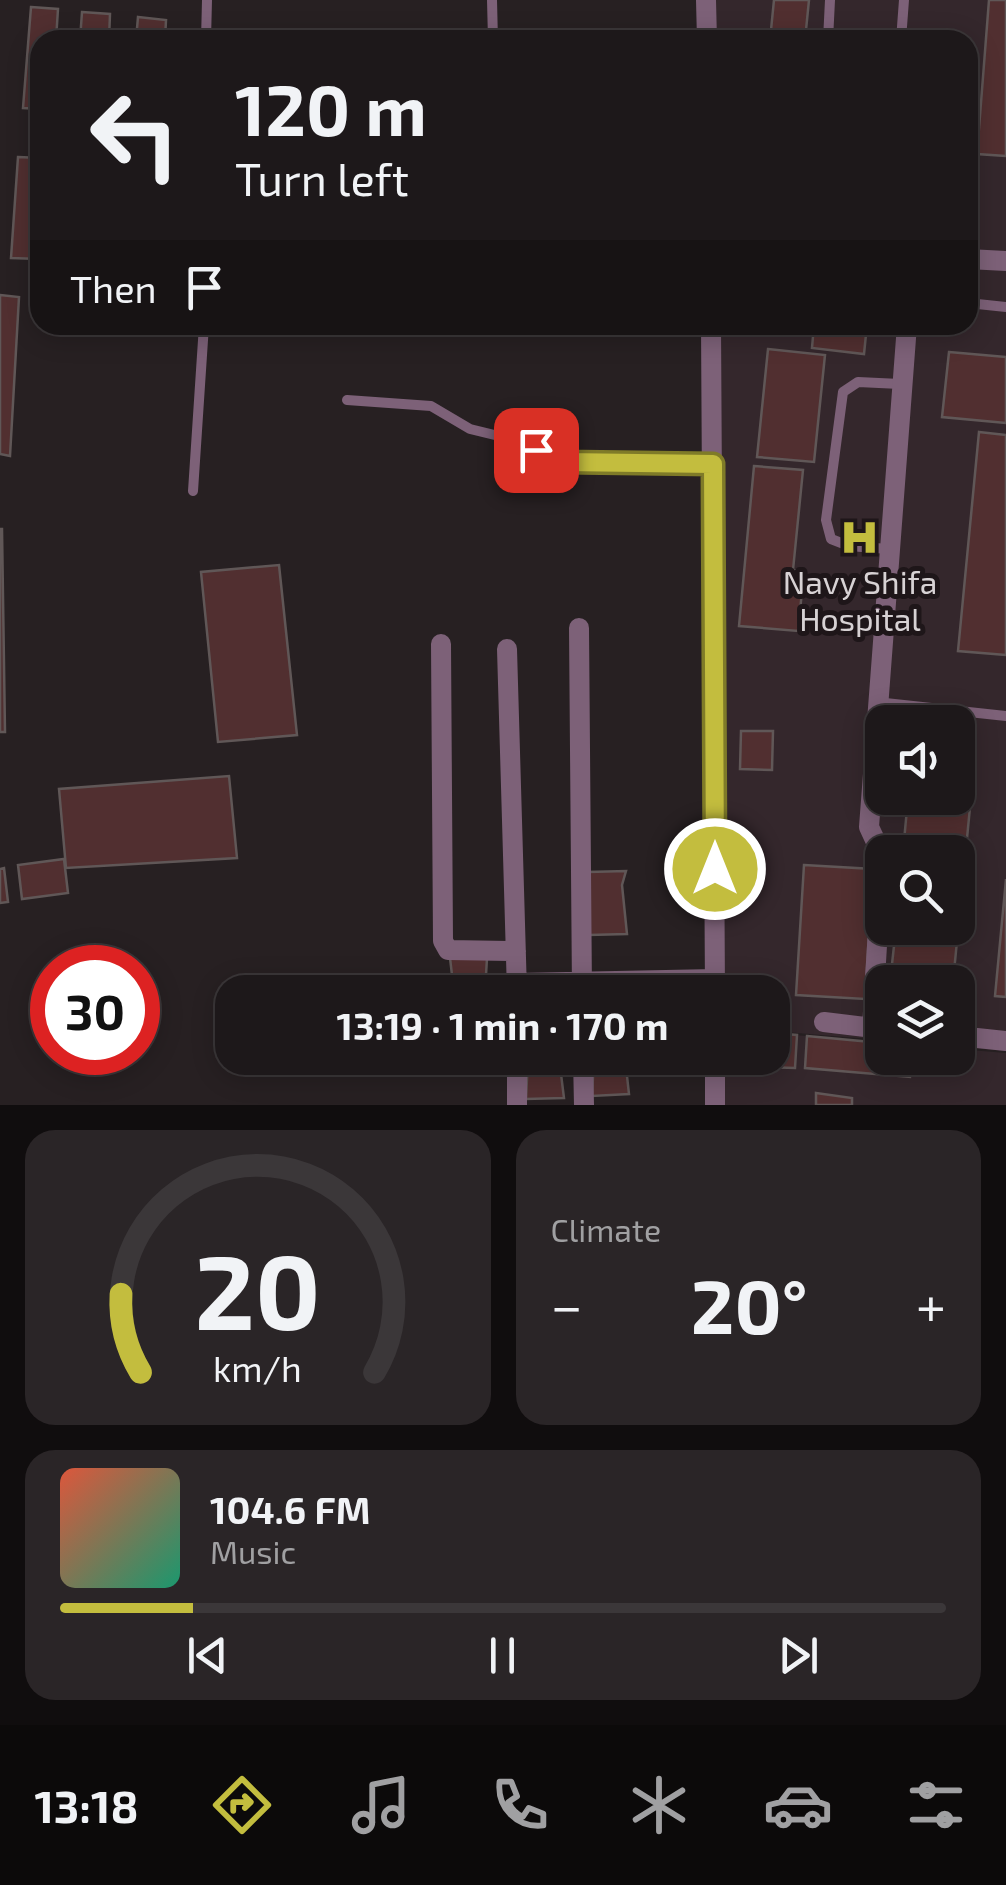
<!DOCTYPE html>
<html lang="en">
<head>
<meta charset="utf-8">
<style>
	:root { --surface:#1d181a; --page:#2a2527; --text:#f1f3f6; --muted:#a0a0a2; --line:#3b3739; --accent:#c3bd3e }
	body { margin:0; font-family:"Exo 2",sans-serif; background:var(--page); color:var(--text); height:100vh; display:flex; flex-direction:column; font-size:38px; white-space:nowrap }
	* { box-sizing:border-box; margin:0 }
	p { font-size:32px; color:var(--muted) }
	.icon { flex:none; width:55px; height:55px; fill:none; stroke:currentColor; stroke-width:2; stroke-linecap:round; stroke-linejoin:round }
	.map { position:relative; height:1105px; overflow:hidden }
	.details { display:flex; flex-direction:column; gap:25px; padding:25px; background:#100d0e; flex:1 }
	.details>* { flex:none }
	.top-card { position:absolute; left:30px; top:30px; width:948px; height:305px; border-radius:30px; box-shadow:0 5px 25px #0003,0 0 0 2px var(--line); background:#1d181a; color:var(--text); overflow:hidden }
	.fabs { position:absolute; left:865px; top:705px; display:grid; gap:20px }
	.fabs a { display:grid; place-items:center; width:110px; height:110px; border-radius:20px; background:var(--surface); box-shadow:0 5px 25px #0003,0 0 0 2px var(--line); font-size:50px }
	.speed { position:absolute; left:30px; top:945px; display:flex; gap:20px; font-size:50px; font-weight:700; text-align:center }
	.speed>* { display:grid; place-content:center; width:130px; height:130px; border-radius:50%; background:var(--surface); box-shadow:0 5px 25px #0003,0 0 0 2px var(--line); line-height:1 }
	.speed .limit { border:15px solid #d22; background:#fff; color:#111 }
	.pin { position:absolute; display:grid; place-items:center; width:85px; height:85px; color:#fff; margin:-42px; border-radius:20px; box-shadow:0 5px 15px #0006 }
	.me { position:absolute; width:110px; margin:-55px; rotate:0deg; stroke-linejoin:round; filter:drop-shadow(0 0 8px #0008) }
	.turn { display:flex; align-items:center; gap:35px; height:210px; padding:0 40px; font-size:45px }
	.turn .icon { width:130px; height:130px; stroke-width:2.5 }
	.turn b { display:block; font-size:70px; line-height:85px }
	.then { display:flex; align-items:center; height:95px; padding:0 40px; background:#0003; gap:20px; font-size:38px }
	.big { font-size:75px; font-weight:700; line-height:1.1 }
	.details .card { flex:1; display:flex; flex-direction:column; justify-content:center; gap:15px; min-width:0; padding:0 35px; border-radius:30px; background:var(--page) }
	.details .dial { align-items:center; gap:0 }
	.dial svg { height:260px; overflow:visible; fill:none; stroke:var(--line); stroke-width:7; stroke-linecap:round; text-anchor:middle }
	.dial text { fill:var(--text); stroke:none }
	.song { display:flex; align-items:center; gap:30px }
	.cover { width:120px; height:120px; border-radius:15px; background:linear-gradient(135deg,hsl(10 70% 55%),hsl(160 70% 35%)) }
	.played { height:10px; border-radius:5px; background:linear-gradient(90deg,var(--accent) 15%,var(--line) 15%) }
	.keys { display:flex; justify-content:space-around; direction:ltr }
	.heat { display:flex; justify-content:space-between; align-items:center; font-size:55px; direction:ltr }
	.details .tiles { flex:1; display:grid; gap:25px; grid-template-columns:1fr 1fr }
	.card:last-child { grid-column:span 2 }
	.trip { position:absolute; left:215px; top:975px; width:575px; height:100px; border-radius:30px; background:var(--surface); box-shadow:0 5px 25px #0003,0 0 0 2px var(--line); font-weight:700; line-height:100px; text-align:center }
	.tabs { display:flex; height:160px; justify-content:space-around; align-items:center; background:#0c0a0a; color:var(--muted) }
	.tabs .icon { width:70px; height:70px }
	.tabs .active { color:var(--accent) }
	.tabs b { font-size:45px; color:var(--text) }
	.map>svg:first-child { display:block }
</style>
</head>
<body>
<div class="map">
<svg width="1006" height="1105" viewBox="0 0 1006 1105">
	<rect width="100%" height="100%" fill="#272022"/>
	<path fill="#34272c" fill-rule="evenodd" d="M 706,0 L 1006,0 L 1006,1051 L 958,1047 L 958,982 L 882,982 L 882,1040 L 773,1031 L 772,992 L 715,992 L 711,325 L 968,325 L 968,40 L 707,40 ZM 882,722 L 958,722 L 958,798 L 882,798 ZM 882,852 L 958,852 L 958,928 L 882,928 Z
		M 773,1033 L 882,1043 L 882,1058 L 958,1058 L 958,1049 L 1006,1053 L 1006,1105 L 705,1105 L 706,1058 L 772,1058 Z"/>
	<path fill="#512f30" stroke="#605757" stroke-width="2.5" d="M 774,0 L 809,0 L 805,40 L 770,40 Z
		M 989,0 L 1006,0 L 1006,156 L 977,154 Z
		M 31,7 L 58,9 L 56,40 L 40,40 L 40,109 L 23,108 Z
		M 82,12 L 110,14 L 109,40 L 80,40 Z
		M 138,17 L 166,20 L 165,40 L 136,40 Z
		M 18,157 L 40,158 L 39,259 L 11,258 Z
		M 0,295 L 19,297 L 10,456 L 0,454 Z
		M 814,325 L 867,325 L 864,354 L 812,348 Z
		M 768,349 L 825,355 L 814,462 L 757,457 Z
		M 949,352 L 1006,357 L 1006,423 L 942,417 Z
		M 979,432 L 1006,435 L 1006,655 L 958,651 Z
		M 754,466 L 803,470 L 793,570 L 804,571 L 798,631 L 739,626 Z
		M 0,529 L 2,529 L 5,732 L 0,732 Z
		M 279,565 L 297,735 L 218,742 L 201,572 Z
		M 741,731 L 773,731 L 772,770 L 740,769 Z
		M 958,755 L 975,756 L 953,982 L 890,982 L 896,928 L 958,928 L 958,852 L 903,852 L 908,798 L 958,798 Z
		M 229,776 L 237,858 L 66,868 L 59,789 Z
		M 64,859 L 68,893 L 22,899 L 18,865 Z
		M 804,865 L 873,869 L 865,999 L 796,995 Z
		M 4,868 L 8,902 L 0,903 L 0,869 Z
		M 626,871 L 622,885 L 627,934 L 589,935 L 588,872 Z
		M 1006,879 L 1006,997 L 995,996 Z
		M 450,958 L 487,958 L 485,992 L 454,992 Z
		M 772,1033 L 797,1035 L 795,1068 L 731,1066 L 731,1058 L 772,1058 Z
		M 807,1036 L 882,1043 L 882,1058 L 912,1058 L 910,1077 L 805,1068 Z
		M 528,1058 L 559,1058 L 564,1098 L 526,1099 Z
		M 594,1058 L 625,1058 L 629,1094 L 592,1096 Z
		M 816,1093 L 852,1098 L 852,1105 L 816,1105 Z"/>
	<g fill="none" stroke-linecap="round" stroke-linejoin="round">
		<path stroke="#7d6178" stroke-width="10" d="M 492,0 L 493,40
			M 206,40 L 207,0
			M 828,40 L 830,0
			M 901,40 L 904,0
			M 968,303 L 1006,307
			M 347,400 L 431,406 L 470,429 L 507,438 L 564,463 L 713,464
			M 193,491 L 204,325
			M 888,549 L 849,546 L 831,539 L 826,520 L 843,392 L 858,382 L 900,384
			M 876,702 L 1006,716"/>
		<path stroke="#7d6178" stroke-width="20" d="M 706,0 L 707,40
			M 968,259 L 1006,261
			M 711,325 L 715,992
			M 579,628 L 582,992
			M 441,644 L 443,941 L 448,950 L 516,951
			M 507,649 L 517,992
			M 882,855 L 869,827 L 907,325
			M 517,983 L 715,979
			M 824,1022 L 882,1029
			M 872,1028 L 882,863
			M 958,1036 L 1006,1041
			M 517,1058 L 517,1105
			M 583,1058 L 584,1105
			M 715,1058 L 715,1105"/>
	</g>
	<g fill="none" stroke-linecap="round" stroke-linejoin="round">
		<defs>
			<path id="route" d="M 536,450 L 564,462 L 713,464 L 715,869"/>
		</defs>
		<use href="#route" stroke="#7f7b28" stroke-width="25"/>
		<use href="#route" stroke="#c3bd3e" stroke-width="18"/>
	</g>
	<defs>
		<symbol id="hospital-bare" viewBox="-9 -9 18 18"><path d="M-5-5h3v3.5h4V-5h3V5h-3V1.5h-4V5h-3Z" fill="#c3bd3e" stroke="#1e1619" stroke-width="2.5" paint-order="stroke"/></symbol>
	</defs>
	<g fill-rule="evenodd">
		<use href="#hospital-bare" x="832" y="510" width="55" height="55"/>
	</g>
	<g text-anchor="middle" stroke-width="10" stroke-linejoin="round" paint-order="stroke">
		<g font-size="32" fill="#d7d2d4" stroke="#1e1619">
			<text x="860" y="594">Navy Shifa<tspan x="860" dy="37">Hospital</tspan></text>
		</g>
	</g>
</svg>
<div class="fabs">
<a><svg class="icon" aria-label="sound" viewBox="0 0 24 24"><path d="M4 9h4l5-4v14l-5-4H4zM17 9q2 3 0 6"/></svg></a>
<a><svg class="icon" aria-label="search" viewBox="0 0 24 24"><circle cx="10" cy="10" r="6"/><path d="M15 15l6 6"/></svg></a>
<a><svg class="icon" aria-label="layers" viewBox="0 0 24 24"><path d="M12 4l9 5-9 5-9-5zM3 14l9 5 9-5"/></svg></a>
</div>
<div class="speed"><div class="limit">30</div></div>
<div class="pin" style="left:536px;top:450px;background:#d93025"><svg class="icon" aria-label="arrive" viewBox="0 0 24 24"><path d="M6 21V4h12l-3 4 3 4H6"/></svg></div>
<svg class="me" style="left:715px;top:869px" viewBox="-20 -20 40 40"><circle r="17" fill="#c3bd3e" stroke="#fff" stroke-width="3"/><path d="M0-11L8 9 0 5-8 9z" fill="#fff"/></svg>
<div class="trip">13:19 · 1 min · 170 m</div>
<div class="top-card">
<div class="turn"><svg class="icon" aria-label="left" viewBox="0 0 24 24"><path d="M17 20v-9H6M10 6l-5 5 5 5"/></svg><div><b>120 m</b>Turn left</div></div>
<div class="then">Then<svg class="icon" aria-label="arrive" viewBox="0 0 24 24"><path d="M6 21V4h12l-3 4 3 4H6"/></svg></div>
</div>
</div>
<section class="details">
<div class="tiles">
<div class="card dial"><svg viewBox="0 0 100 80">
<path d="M14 69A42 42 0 1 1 86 69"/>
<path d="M14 69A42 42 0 0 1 8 45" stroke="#c3bd3e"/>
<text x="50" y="56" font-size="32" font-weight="700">20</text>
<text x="50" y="72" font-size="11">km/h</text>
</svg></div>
<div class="card"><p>Climate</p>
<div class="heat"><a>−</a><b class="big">20°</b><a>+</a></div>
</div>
<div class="card">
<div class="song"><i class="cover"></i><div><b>104.6 FM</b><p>Music</p></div></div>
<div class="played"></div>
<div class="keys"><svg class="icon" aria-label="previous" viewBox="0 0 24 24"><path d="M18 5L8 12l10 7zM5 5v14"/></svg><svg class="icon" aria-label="pause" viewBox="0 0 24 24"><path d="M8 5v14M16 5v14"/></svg><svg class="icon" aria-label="next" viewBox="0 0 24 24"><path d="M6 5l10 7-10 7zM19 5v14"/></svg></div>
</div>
</div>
</section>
<nav class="tabs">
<b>13:18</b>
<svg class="icon active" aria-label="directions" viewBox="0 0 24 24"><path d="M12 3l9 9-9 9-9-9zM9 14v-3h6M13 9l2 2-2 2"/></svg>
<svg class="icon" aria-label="music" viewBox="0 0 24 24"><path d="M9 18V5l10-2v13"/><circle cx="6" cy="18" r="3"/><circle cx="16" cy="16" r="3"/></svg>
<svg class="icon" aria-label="phone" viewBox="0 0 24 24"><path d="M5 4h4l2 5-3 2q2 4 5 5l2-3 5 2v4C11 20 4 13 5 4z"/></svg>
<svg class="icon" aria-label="climate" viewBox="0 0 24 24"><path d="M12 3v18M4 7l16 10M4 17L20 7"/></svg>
<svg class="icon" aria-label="car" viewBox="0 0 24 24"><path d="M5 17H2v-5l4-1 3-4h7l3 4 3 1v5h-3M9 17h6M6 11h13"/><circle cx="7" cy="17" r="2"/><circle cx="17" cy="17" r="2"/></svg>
<svg class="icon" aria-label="filters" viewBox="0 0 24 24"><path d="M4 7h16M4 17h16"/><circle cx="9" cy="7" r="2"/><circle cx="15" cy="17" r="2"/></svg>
</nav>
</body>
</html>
